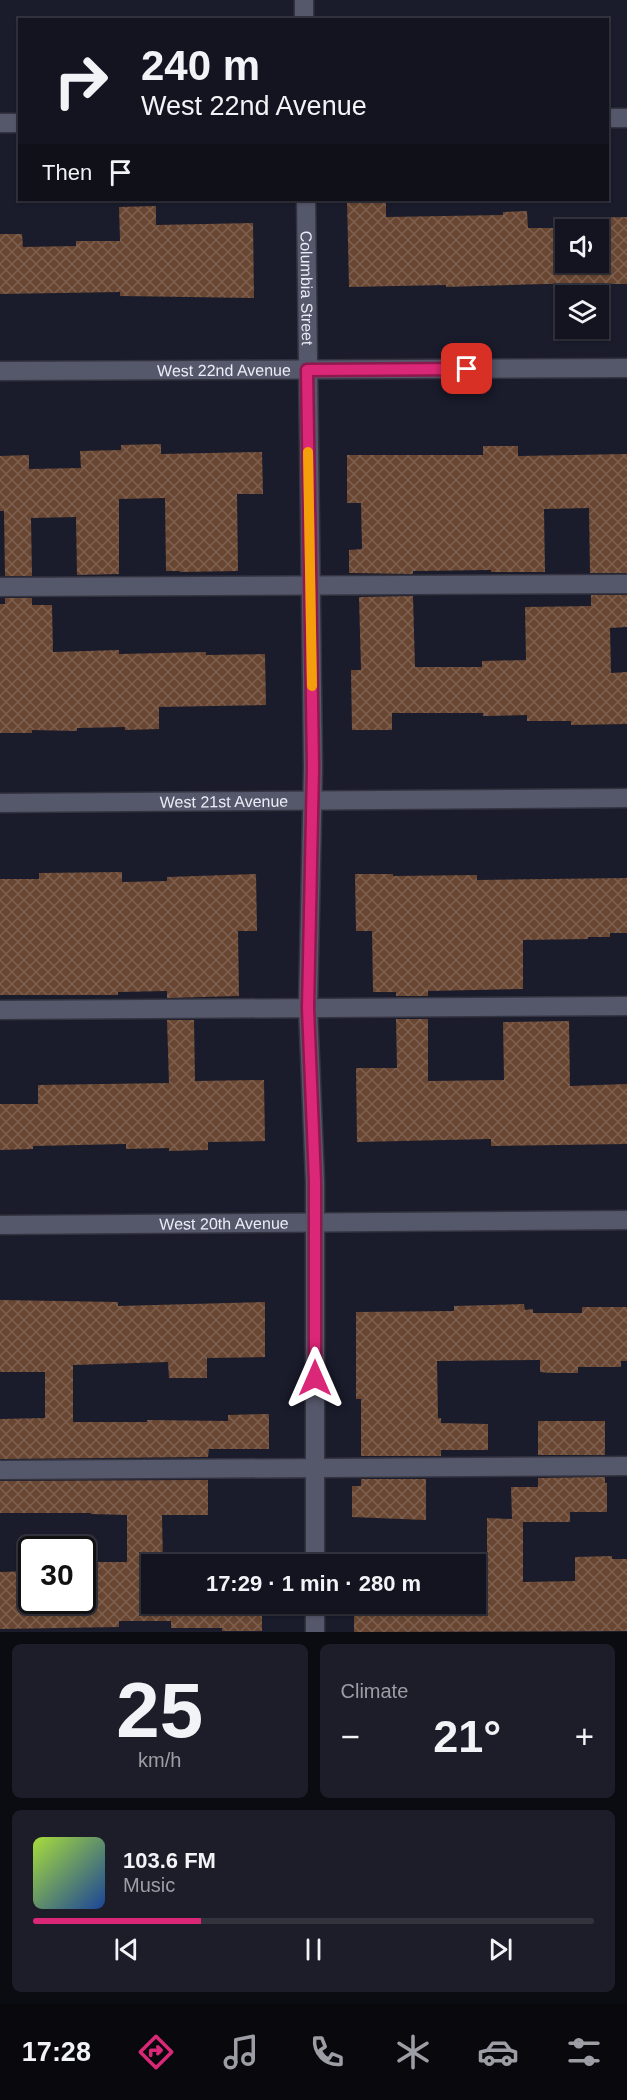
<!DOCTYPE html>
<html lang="en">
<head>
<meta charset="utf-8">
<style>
	:root { --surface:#141420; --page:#1d1d29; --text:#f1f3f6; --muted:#9d9ea5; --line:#33333e; --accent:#db2777 }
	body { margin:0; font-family:Arial,sans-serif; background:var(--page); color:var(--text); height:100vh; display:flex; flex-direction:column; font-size:22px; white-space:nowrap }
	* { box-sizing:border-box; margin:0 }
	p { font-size:20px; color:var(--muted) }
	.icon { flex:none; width:33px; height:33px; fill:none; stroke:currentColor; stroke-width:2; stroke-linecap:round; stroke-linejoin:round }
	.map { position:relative; height:1632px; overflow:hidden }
	.side { display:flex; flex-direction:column; gap:12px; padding:12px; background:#0b0b12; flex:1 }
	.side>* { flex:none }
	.top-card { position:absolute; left:18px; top:18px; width:591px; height:183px; border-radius:0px; box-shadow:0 2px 4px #0004,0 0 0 2px var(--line); background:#141420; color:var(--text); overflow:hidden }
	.controls { position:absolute; left:555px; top:219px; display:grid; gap:12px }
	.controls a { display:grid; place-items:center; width:54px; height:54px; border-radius:0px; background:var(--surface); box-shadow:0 2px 4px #0004,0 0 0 2px var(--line); font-size:30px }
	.speed { position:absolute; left:18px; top:1536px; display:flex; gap:12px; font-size:30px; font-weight:700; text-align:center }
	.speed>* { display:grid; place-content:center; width:78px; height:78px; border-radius:50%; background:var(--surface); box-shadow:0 2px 4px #0004,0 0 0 2px var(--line); line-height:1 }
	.speed .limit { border:3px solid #111; border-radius:9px; background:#fff; color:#111 }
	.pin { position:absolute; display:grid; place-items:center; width:51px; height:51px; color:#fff; margin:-26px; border-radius:12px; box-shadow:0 3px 9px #0006 }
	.me { position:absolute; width:66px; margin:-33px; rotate:0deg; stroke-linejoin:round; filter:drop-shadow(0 0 4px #0008) }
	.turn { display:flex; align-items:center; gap:21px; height:126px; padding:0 24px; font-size:27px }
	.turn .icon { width:78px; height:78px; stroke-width:2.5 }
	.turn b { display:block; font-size:42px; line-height:51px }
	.then { display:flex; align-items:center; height:57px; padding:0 24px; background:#0003; gap:12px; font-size:22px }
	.big { font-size:45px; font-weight:800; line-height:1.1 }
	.side .widget { flex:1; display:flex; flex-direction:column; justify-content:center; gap:9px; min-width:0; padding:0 21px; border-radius:9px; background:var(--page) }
	.side .dial { align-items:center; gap:0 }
	.dial b { font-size:78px; line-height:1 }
	.song { display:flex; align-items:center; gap:18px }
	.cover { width:72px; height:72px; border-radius:9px; background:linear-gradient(135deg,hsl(80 70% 55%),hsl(220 70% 35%)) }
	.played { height:6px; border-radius:3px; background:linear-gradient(90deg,var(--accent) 30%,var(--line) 30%) }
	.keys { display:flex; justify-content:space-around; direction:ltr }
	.heat { display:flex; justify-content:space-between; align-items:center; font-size:33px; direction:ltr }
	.side .tiles { flex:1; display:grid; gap:12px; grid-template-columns:1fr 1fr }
	.widget:last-child { grid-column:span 2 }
	.trip { position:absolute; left:141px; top:1554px; width:345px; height:60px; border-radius:0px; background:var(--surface); box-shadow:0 2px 4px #0004,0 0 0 2px var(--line); font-weight:800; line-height:60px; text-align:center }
	.menu { display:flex; height:96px; justify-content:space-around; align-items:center; background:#08080d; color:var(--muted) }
	.menu .icon { width:42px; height:42px }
	.menu .current { color:var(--accent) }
	.menu b { font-size:27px; color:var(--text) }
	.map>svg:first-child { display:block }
</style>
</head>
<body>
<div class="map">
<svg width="627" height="1632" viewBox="0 0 627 1632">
	<defs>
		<pattern id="building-cross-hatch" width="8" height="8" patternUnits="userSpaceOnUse" patternTransform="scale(1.5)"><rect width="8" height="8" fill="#684631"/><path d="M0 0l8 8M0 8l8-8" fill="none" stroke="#7e6150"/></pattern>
	</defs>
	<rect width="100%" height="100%" fill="#1a1b2b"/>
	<path fill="url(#building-cross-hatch)" fill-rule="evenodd" d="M 347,200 L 386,200 L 386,217 L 503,215 L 503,212 L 527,211 L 528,228 L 576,228 L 576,218 L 627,217 L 627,284 L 545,284 L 446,287 L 446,285 L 349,287 ZM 566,230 L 598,230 L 598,262 L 566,262 Z
		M 156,206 L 156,225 L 253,223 L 254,298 L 120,296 L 120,292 L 0,294 L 0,234 L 22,234 L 23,247 L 76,246 L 76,241 L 120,241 L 119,207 Z
		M 161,444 L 161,454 L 262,452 L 263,494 L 237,494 L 238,571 L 180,572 L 180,571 L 166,571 L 165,498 L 119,499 L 119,574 L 77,575 L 76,517 L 31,518 L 32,576 L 5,576 L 4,511 L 0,511 L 0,456 L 29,455 L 29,469 L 81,468 L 80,451 L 121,450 L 121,445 Z
		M 483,446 L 518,446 L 518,456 L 627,454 L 627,573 L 590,573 L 589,508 L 544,509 L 545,572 L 491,572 L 491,570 L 413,571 L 413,574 L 349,573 L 349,550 L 362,549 L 361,503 L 347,503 L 347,455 L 483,455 Z
		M 591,595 L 627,595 L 627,627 L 610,628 L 611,673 L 627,672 L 627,724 L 571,725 L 571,721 L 527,721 L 527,715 L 483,716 L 483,713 L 392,713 L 392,730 L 352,730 L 351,670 L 361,670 L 359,597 L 413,596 L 415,667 L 482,667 L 482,661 L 526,660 L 525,607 L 591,606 Z
		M 5,598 L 32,598 L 32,605 L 52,605 L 53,652 L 119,650 L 119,654 L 206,652 L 206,655 L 265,654 L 266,705 L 159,707 L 159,729 L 125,730 L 125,727 L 77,728 L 77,731 L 32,730 L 32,733 L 0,733 L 0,604 L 5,604 Z
		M 122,872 L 122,882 L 167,881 L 167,877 L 256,874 L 257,931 L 238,931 L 239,996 L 167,998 L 167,991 L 118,992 L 118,995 L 0,995 L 0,879 L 39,879 L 39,873 Z
		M 355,874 L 393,874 L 393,876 L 477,875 L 477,880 L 627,878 L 627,933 L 610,933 L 610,937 L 588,937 L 588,939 L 523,940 L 523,989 L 428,991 L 428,996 L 396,996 L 396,992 L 373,992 L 372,931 L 356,931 Z
		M 396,1019 L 428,1019 L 428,1081 L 504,1080 L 503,1022 L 569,1021 L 570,1086 L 627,1084 L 627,1144 L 491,1146 L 491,1139 L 357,1142 L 356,1068 L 397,1068 Z
		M 167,1020 L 194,1020 L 195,1081 L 264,1080 L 265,1141 L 208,1142 L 208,1150 L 169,1151 L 169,1148 L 126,1149 L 126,1144 L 33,1146 L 33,1149 L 0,1150 L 0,1104 L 38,1104 L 38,1085 L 169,1083 Z
		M 0,1300 L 118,1302 L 118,1306 L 265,1302 L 265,1357 L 207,1358 L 207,1378 L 169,1378 L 168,1362 L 73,1365 L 73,1422 L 147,1422 L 147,1420 L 228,1421 L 228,1415 L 269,1414 L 269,1449 L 209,1449 L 208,1457 L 0,1459 L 0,1419 L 45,1418 L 45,1372 L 0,1372 Z
		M 524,1304 L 525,1310 L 533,1309 L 533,1313 L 582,1313 L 582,1307 L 627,1307 L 627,1361 L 621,1361 L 621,1367 L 578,1367 L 578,1373 L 552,1373 L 540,1372 L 540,1360 L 437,1361 L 438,1418 L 441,1418 L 441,1423 L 488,1424 L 488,1450 L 441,1450 L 441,1456 L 361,1456 L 361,1399 L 356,1399 L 356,1312 L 454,1311 L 454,1306 Z
		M 538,1421 L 605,1421 L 605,1455 L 538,1455 Z
		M 605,1477 L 605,1483 L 607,1483 L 607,1512 L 570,1512 L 570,1522 L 523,1522 L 523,1582 L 575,1581 L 575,1557 L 612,1556 L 612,1559 L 627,1559 L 627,1631 L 354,1632 L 354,1604 L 476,1604 L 476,1574 L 487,1574 L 487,1518 L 512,1519 L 511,1487 L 538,1487 L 538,1478 Z
		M 361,1479 L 426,1479 L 426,1520 L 352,1517 L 352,1486 L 361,1486 Z
		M 208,1480 L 208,1515 L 162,1515 L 163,1564 L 222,1564 L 222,1561 L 262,1561 L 262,1564 L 152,1564 L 152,1604 L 262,1604 L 262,1631 L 222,1631 L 222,1628 L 171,1628 L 171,1621 L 119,1621 L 119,1627 L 0,1629 L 0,1572 L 32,1571 L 32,1600 L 87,1600 L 87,1562 L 127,1562 L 127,1515 L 91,1514 L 91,1513 L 0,1513 L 0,1481 Z"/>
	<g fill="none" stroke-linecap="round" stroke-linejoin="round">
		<defs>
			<g id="minor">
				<path d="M 304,0 L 304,20"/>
				<path d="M 608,118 L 627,118"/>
				<path d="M 0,123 L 20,123"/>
				<path id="s1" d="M 306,200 L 313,768 L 308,1008 L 315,1181 L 315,1564"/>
				<path id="s2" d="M 0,371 L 627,368"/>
				<path d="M 0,587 L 627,584"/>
				<path id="s3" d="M 0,803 L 627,798"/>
				<path d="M 0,1010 L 627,1006"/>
				<path id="s4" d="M 0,1225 L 627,1220"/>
				<path d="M 0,1470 L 627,1466"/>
				<path d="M 315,1604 L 315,1632"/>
			</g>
		</defs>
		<use href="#minor" stroke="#343441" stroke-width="21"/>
		<use href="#minor" stroke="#55576a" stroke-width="18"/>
	</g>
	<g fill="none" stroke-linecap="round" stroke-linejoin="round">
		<defs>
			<path id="route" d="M 315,1378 L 315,1181 L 308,1008 L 313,768 L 307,370 L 467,369"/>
		</defs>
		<use href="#route" stroke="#8e194d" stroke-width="15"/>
		<use href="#route" stroke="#db2777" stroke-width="10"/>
		<path stroke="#f59e0b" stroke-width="10" d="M 308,452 L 312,686"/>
	</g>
	<g text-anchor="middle" stroke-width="6" stroke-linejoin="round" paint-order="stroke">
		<g font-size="16" fill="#eaecf7" stroke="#111222">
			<text dy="6" stroke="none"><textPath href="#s1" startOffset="88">Columbia Street</textPath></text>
			<text dy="6" stroke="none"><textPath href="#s2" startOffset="224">West 22nd Avenue</textPath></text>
			<text dy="6" stroke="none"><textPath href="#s3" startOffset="224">West 21st Avenue</textPath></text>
			<text dy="6" stroke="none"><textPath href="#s4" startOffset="224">West 20th Avenue</textPath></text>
		</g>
	</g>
</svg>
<div class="controls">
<a><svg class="icon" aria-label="sound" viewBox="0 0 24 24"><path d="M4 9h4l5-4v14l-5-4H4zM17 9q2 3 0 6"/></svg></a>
<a><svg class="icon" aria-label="layers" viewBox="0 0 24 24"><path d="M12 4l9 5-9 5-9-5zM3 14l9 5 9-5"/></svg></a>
</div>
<div class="speed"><div class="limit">30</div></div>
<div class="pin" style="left:467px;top:369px;background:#d93025"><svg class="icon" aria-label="arrive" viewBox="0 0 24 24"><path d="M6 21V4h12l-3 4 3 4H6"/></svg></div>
<svg class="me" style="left:315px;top:1378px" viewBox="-20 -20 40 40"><path d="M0-17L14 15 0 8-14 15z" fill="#db2777" stroke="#fff" stroke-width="4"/></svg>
<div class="trip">17:29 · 1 min · 280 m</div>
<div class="top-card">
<div class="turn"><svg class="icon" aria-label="right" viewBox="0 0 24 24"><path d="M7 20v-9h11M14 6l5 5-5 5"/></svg><div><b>240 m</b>West 22nd Avenue</div></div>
<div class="then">Then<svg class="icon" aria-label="arrive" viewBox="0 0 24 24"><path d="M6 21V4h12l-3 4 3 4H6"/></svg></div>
</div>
</div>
<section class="side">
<div class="tiles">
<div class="widget dial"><b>25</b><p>km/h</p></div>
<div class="widget"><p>Climate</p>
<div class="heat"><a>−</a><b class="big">21°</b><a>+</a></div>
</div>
<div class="widget">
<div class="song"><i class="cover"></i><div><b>103.6 FM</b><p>Music</p></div></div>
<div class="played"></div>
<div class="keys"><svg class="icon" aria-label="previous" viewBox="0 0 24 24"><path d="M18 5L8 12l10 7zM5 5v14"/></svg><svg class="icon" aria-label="pause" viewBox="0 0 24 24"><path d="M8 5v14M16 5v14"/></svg><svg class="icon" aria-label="next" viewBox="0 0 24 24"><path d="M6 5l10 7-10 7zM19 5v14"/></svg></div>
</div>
</div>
</section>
<nav class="menu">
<b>17:28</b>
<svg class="icon current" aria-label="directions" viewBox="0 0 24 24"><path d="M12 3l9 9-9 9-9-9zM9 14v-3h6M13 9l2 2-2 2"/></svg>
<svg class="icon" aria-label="music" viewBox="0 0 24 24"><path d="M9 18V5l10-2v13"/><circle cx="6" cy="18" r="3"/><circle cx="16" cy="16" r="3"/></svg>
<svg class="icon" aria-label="phone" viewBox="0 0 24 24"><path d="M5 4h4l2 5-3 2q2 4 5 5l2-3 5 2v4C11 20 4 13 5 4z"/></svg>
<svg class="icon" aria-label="climate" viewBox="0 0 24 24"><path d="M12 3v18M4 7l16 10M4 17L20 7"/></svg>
<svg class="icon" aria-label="car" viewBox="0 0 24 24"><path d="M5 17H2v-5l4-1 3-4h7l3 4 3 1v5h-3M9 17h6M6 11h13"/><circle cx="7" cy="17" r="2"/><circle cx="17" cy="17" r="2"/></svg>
<svg class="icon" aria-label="filters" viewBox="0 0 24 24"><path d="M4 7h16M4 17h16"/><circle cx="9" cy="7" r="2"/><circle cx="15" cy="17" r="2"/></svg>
</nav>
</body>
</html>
